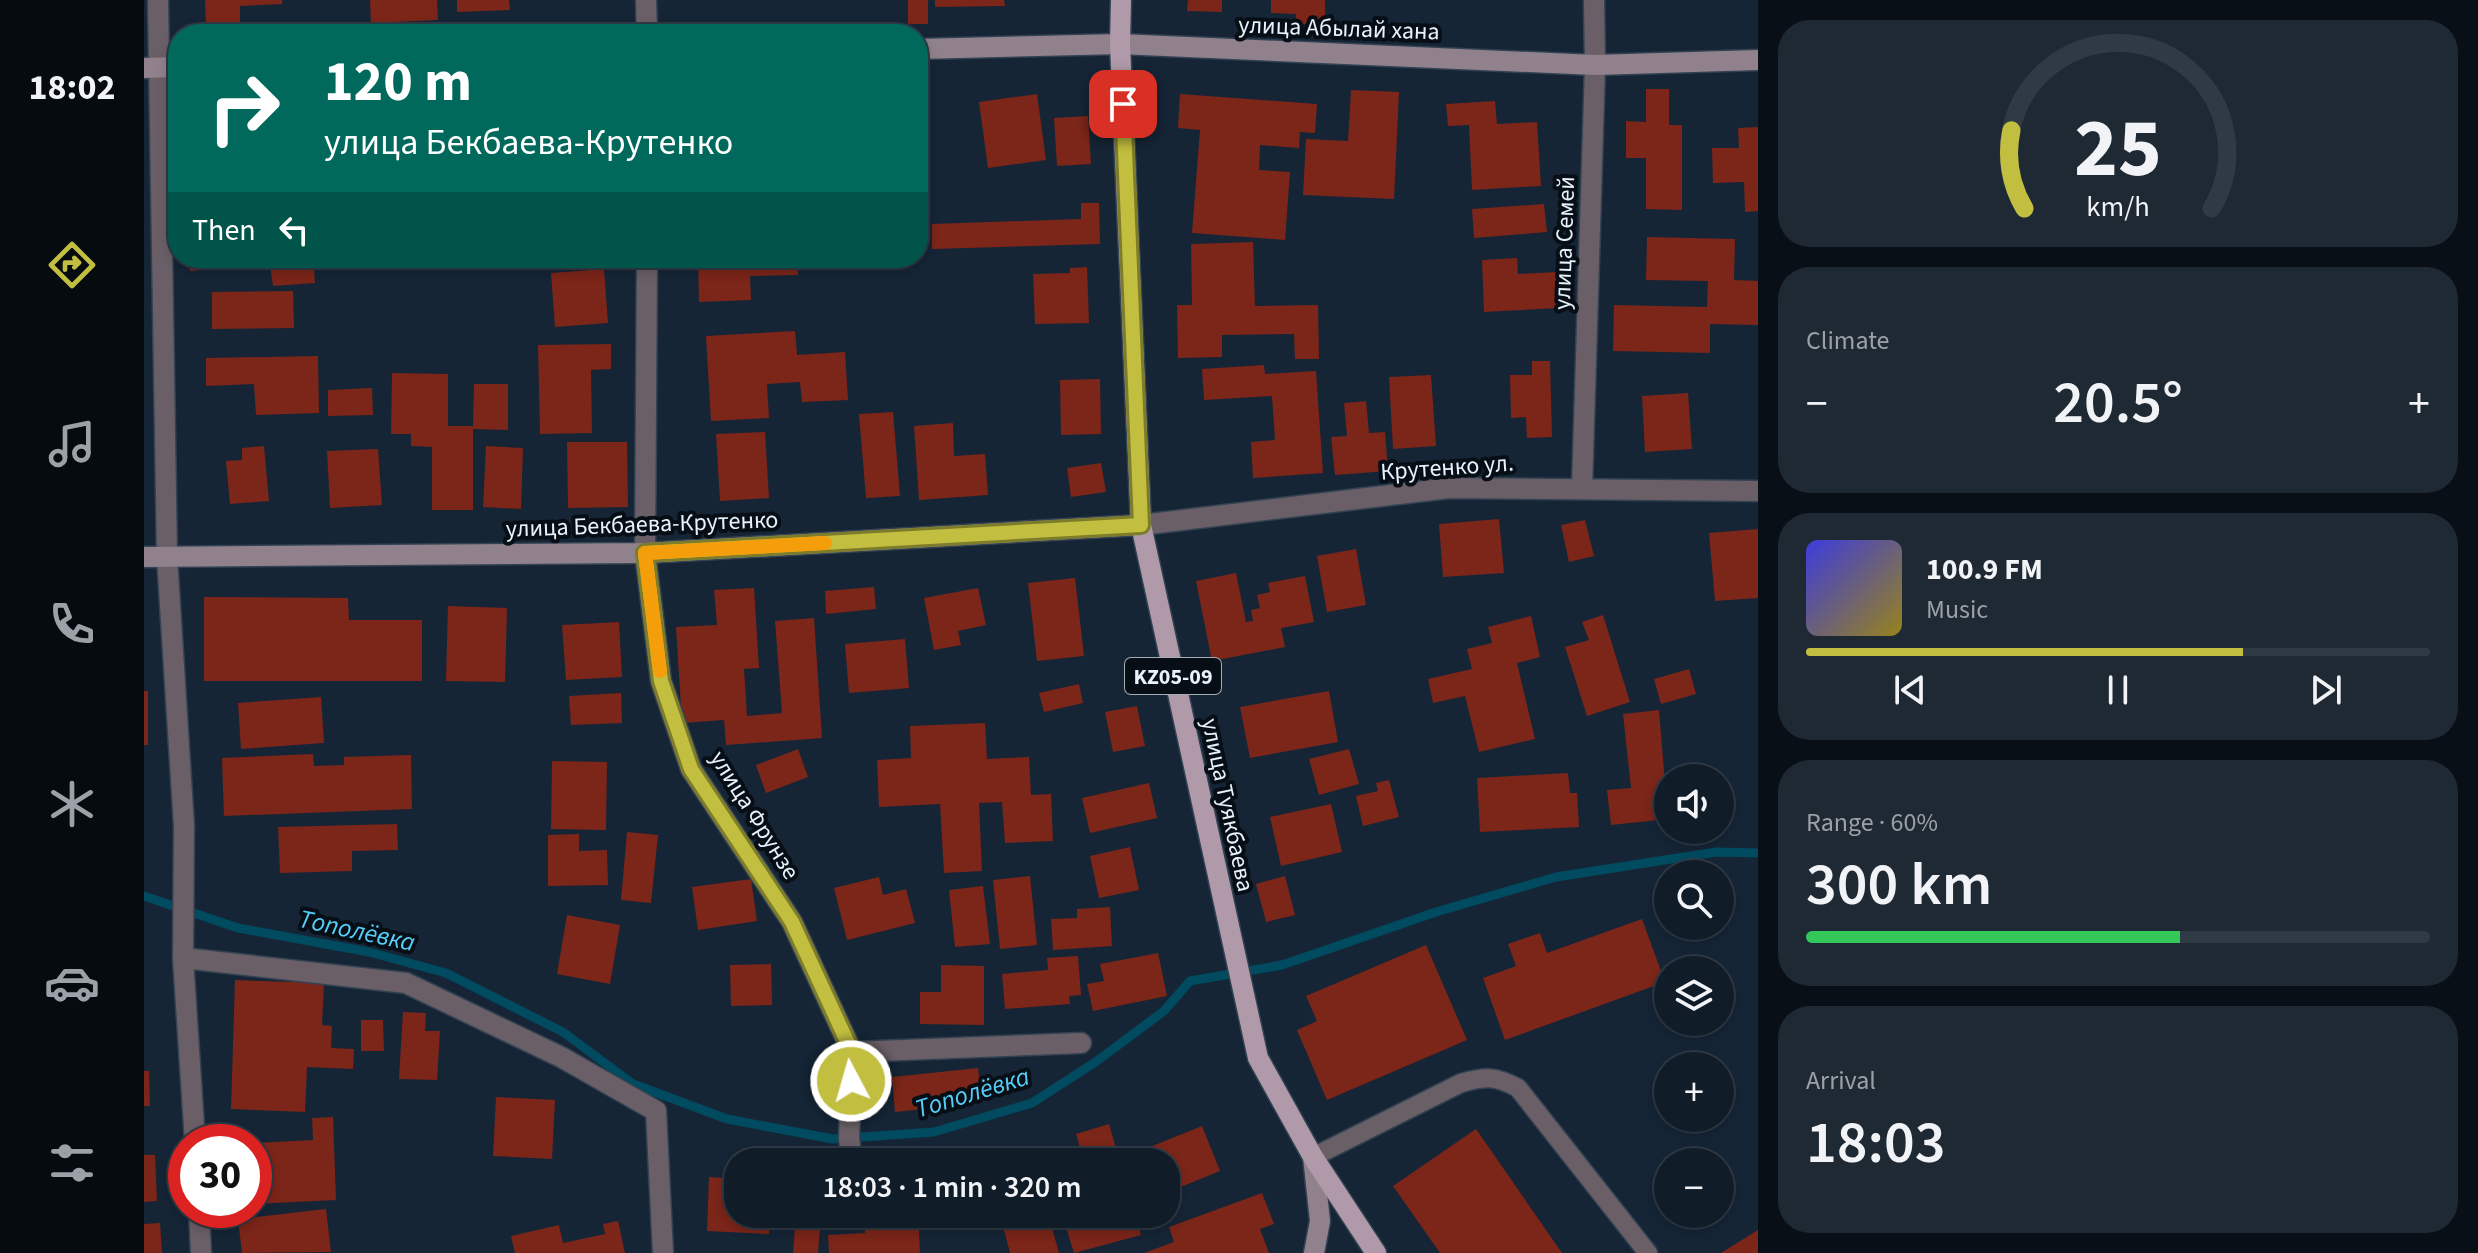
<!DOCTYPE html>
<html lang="en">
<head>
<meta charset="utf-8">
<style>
	:root { --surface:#101c28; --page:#1e2934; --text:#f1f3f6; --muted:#9ca1a8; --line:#303a45; --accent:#c1be40 }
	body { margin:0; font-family:"Source Sans 3",sans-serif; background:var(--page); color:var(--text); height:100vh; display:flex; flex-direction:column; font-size:30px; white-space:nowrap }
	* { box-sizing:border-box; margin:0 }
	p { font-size:26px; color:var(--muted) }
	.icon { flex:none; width:44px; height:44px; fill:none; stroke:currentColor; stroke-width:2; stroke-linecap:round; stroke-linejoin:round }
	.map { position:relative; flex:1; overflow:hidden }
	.drawer { display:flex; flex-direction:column; gap:20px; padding:20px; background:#090f16; width:720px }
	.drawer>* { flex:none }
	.hud { position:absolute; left:24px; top:24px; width:760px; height:244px; border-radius:32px; box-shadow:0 4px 12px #0003,0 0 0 2px var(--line); background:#00695c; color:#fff; overflow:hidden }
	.buttons { position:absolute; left:1510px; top:764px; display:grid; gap:16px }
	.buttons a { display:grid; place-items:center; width:80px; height:80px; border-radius:50%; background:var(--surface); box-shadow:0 4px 12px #0003,0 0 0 2px var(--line); font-size:40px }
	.speed { position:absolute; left:24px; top:1124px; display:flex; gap:16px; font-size:40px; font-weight:700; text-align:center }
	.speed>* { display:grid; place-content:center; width:104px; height:104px; border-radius:50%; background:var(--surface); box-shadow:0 4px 12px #0003,0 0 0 2px var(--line); line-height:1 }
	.speed .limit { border:12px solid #d22; background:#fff; color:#111 }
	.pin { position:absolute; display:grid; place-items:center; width:68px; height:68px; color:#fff; margin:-34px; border-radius:16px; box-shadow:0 4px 12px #0006 }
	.me { position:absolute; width:88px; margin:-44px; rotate:354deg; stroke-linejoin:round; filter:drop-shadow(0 0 6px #0008) }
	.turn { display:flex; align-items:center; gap:28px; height:168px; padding:0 24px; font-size:36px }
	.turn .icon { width:104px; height:104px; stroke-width:2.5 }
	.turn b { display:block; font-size:56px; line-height:68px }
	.then { display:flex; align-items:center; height:76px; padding:0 24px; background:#0003; gap:16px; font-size:30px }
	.big { font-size:60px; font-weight:600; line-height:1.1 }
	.drawer .tile { flex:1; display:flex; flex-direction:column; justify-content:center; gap:12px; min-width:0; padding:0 28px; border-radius:32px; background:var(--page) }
	.drawer .dial { align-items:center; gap:0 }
	.dial svg { height:208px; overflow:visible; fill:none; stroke:var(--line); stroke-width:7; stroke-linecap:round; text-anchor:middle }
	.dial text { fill:var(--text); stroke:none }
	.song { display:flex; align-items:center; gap:24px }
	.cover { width:96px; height:96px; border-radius:12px; background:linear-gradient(135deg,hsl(240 70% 55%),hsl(50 70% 35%)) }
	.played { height:8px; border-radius:4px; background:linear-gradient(90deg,var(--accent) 70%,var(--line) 70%) }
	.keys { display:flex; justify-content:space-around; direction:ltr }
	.heat { display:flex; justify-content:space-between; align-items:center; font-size:44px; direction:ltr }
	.charge { height:12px; border-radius:6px; background:linear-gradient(90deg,#34c759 60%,var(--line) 0) }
	.trip { position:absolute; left:580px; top:1148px; width:456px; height:80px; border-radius:32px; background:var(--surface); box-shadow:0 4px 12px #0003,0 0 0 2px var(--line); font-weight:600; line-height:80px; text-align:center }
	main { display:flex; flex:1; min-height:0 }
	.tabs { display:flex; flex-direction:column; width:144px; justify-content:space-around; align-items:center; background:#060b10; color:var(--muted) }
	.tabs .icon { width:56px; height:56px }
	.tabs .active { color:var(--accent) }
	.tabs b { font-size:36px; color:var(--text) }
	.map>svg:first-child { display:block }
</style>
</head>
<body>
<main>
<nav class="tabs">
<b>18:02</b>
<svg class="icon active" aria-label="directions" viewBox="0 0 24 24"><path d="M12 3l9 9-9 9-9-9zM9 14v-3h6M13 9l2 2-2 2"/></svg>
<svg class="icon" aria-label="music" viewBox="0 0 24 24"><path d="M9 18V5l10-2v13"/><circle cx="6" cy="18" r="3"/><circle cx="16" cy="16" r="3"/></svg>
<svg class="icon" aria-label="phone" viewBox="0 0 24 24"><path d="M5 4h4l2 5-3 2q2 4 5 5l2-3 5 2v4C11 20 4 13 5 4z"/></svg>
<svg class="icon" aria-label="climate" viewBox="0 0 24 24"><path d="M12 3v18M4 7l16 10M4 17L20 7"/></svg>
<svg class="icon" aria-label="car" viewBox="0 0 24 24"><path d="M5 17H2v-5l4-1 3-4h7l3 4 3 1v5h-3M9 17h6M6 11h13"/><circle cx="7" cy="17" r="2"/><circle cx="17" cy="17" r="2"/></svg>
<svg class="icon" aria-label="filters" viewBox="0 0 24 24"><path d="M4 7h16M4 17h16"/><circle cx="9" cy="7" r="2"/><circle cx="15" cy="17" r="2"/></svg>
</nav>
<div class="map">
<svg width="1614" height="1253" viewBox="0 0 1614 1253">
	<rect width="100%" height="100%" fill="#152536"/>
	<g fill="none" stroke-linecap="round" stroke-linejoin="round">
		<path stroke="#004b60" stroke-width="9" d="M 0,896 L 94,928 L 225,952 L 302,973 L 419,1032 L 489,1084 L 583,1119 L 689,1139 L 790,1132 L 888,1103 L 953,1061 L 1020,1011 L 1046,981 L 1138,965 L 1292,912 L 1412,877 L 1572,852 L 1614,853"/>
	</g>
	<path fill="#7c2519" d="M 61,0 L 138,0 L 138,4 L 96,6 L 96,25 L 62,26 Z
		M 226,0 L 293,0 L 294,20 L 227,23 Z
		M 313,0 L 365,0 L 366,10 L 313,12 Z
		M 764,0 L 784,0 L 784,24 L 764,24 Z
		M 791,0 L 860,0 L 861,6 L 791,7 Z
		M 1044,0 L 1078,0 L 1078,12 L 1043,11 Z
		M 1127,0 L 1181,0 L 1181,24 L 1152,24 L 1152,14 L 1127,13 Z
		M 1502,89 L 1525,89 L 1525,125 L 1538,125 L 1538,210 L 1502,209 L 1502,158 L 1482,158 L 1482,121 L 1502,122 Z
		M 1207,90 L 1255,92 L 1250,199 L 1159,195 L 1162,139 L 1204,141 Z
		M 893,94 L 902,160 L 844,168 L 835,102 Z
		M 1036,94 L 1173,104 L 1171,133 L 1156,132 L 1155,148 L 1116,145 L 1115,170 L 1146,172 L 1141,240 L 1048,233 L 1056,130 L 1034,128 Z
		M 1351,101 L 1353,124 L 1393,122 L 1397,186 L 1328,190 L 1325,125 L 1304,126 L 1302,104 Z
		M 944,116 L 947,164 L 913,166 L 910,118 Z
		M 1614,127 L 1614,211 L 1601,212 L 1600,182 L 1569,183 L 1568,148 L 1595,148 L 1594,128 Z
		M 937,203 L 955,203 L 956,244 L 788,249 L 788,224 L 937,219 Z
		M 1400,204 L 1403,232 L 1330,238 L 1328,209 Z
		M 1503,237 L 1591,239 L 1590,280 L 1614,281 L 1614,325 L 1566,324 L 1566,353 L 1469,351 L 1470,305 L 1563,307 L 1564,281 L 1502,280 Z
		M 1109,242 L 1111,306 L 1174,305 L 1175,359 L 1151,359 L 1150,334 L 1078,335 L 1078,357 L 1034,358 L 1033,305 L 1048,305 L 1047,244 Z
		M 45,258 L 189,258 L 190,268 L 170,269 L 171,283 L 129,286 L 126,264 L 46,271 Z
		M 554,258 L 653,258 L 654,275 L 606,276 L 607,300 L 555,302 Z
		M 1373,258 L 1374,274 L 1412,272 L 1414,308 L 1340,312 L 1338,260 Z
		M 943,267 L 945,323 L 891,324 L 889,274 L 926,273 L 926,268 Z
		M 460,269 L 464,323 L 411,327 L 407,273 Z
		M 149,291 L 150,328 L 68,329 L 68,292 Z
		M 651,331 L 653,355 L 701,352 L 704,400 L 658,402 L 656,382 L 623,384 L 625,418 L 567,421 L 562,336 Z
		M 467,344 L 467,369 L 447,370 L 448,433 L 396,434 L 394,345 Z
		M 174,356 L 175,413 L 112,415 L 110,384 L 62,386 L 62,358 Z
		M 1388,361 L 1406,361 L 1408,437 L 1383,438 L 1382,417 L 1367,418 L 1366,375 L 1388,375 Z
		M 1120,365 L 1121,374 L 1172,371 L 1179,473 L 1109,478 L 1107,442 L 1131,440 L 1128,396 L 1060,400 L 1058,369 Z
		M 248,373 L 304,374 L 304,426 L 329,426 L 330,384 L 364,384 L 364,430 L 329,429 L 329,510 L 288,510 L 288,447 L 267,446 L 267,434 L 247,434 Z
		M 1287,375 L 1292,446 L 1249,449 L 1245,377 Z
		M 956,379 L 957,434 L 917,435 L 916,380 Z
		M 228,388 L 229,415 L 184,416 L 184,390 Z
		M 1544,393 L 1548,449 L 1501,452 L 1498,396 Z
		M 1222,401 L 1225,433 L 1241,432 L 1244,471 L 1191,475 L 1187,437 L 1203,436 L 1200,403 Z
		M 749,412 L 756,496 L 722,498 L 715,414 Z
		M 809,423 L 810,456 L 841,454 L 844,495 L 775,500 L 770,426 Z
		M 621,432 L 625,498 L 576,501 L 572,434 Z
		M 423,442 L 483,442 L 484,507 L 424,508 Z
		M 120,446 L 125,501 L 86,504 L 82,461 L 98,460 L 98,448 Z
		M 342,446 L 379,448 L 377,509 L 339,507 Z
		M 234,449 L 238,505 L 186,508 L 183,451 Z
		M 957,463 L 962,492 L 927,497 L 923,468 Z
		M 1355,519 L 1360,573 L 1299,577 L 1295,524 Z
		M 1441,520 L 1450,556 L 1425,562 L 1417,525 Z
		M 1614,529 L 1614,598 L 1571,601 L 1565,533 Z
		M 1212,549 L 1222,605 L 1183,612 L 1173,556 Z
		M 1092,573 L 1102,622 L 1109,621 L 1107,610 L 1116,608 L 1113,595 L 1126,592 L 1124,583 L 1161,576 L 1170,622 L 1137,628 L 1141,647 L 1068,661 L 1052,581 Z
		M 931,578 L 940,656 L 893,661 L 884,583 Z
		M 730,587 L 732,609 L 682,614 L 681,591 Z
		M 610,588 L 615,668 L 600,669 L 603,716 L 638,713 L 631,621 L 670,618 L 678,738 L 582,745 L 580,720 L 538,723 L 532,627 L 573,625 L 570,590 Z
		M 834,588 L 842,625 L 814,631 L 817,645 L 790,650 L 780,598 Z
		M 60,597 L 204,598 L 205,620 L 278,620 L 278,681 L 60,681 Z
		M 304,606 L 363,608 L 361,682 L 302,681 Z
		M 1459,615 L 1486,702 L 1443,716 L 1421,647 L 1445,640 L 1438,622 Z
		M 1387,616 L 1396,657 L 1373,663 L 1391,739 L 1335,752 L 1321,696 L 1289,703 L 1284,679 L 1328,669 L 1323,649 L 1348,643 L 1344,627 Z
		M 475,622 L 478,677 L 422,680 L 418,625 Z
		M 761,639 L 765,688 L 705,693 L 701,644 Z
		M 1545,669 L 1552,694 L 1517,704 L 1510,679 Z
		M 935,684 L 939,703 L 900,712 L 895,693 Z
		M 0,691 L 4,691 L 4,745 L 0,745 Z
		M 1185,691 L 1194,742 L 1106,758 L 1096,707 Z
		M 477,693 L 478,723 L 427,725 L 425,696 Z
		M 177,697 L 180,743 L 97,749 L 94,703 Z
		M 993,706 L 1001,746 L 969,752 L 961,712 Z
		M 1515,710 L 1524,819 L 1467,825 L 1463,790 L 1487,788 L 1479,714 Z
		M 841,723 L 843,759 L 885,757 L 887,795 L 907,794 L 909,841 L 861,843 L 858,802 L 835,803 L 838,871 L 800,873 L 796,804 L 735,807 L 733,760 L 767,758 L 766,726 Z
		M 654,749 L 664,777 L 622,793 L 612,765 Z
		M 1205,749 L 1215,784 L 1175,795 L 1165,759 Z
		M 169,754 L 170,766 L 200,765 L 200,757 L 267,755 L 268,809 L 80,816 L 78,758 Z
		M 408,761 L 463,762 L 462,830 L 407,829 Z
		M 1424,773 L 1426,793 L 1433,793 L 1435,827 L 1336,832 L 1333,778 Z
		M 1245,780 L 1255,817 L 1219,826 L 1212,796 L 1234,791 L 1232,783 Z
		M 1005,783 L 1013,818 L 946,833 L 938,798 Z
		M 1187,804 L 1198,852 L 1137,866 L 1126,817 Z
		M 253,824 L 254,850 L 208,851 L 208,871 L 136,873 L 134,827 Z
		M 483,832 L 514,835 L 507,903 L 477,900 Z
		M 435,834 L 435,851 L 463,850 L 464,885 L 404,886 L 404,835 Z
		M 986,847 L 995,890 L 955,898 L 946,856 Z
		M 886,876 L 893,945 L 856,949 L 849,880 Z
		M 1141,876 L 1151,915 L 1122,922 L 1112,884 Z
		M 735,877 L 739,895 L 762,889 L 771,923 L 703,940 L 690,888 Z
		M 607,879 L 613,921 L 554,930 L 548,887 Z
		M 839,886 L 846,944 L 811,947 L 805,890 Z
		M 966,907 L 968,946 L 909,950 L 907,919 L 933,918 L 933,909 Z
		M 423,915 L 476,925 L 466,984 L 413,974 Z
		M 1498,919 L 1521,982 L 1361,1040 L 1339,978 L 1372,966 L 1364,944 L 1396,933 L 1403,953 Z
		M 1282,945 L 1323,1040 L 1183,1100 L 1153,1030 L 1173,1021 L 1162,996 Z
		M 1014,953 L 1023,996 L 949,1011 L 943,984 L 960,981 L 956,964 Z
		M 934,956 L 937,995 L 925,996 L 926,1004 L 861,1009 L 858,974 L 904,970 L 903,958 Z
		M 627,964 L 628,1005 L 587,1006 L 586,965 Z
		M 797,965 L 840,966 L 840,1025 L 776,1024 L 776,992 L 797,992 Z
		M 91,980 L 180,983 L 178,1025 L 188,1026 L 187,1048 L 210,1049 L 209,1069 L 163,1067 L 161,1112 L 87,1109 Z
		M 259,1012 L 282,1013 L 281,1031 L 296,1031 L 293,1080 L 255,1079 Z
		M 217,1020 L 239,1020 L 240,1051 L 217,1051 Z
		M 834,1068 L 837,1091 L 827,1092 L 828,1104 L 751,1112 L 748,1077 Z
		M 0,1071 L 5,1071 L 6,1106 L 0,1106 Z
		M 352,1097 L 411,1100 L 408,1159 L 349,1156 Z
		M 189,1117 L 192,1200 L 110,1204 L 110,1143 L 169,1140 L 168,1118 Z
		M 965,1124 L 976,1162 L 940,1162 L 932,1134 Z
		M 1058,1126 L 1076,1171 L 1022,1193 L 1022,1162 L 1006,1162 L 1001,1149 Z
		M 1332,1129 L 1418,1253 L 1296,1253 L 1249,1186 Z
		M 0,1155 L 11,1155 L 13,1201 L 0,1202 Z
		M 565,1177 L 594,1179 L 594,1214 L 626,1214 L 625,1234 L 563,1231 Z
		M 1118,1193 L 1130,1224 L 1116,1229 L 1125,1253 L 1000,1253 L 1030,1242 L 1025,1227 Z
		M 182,1209 L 187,1252 L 98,1253 L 94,1219 Z
		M 652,1214 L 677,1214 L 674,1253 L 649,1253 Z
		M 720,1214 L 774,1214 L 776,1253 L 685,1253 L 684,1235 L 721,1233 Z
		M 856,1214 L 904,1214 L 915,1253 L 866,1253 Z
		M 918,1214 L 991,1214 L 997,1235 L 930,1253 Z
		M 474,1221 L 481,1253 L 371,1253 L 367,1236 L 415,1225 L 419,1243 L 461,1234 L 459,1224 Z
		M 16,1223 L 18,1253 L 0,1253 L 0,1224 Z
		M 1614,1230 L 1614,1253 L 1577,1253 Z"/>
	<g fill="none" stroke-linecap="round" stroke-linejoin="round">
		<defs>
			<path id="lane" d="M 1169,1157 L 1317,1083 C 1342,1076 1352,1076 1374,1088 L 1504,1253"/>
			<path id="street" d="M 14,0 L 23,557 L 40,826 L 39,958 L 51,1142
				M 502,0 L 503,34
				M 503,258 L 501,553 L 517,681 L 547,769 L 648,922 L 708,1052 L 705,1138 L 708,1162
				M 1438,488 L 1451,65 L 1450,0
				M 997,525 L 1305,488 L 1614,491
				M 39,958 L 262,983 L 417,1057 L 512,1111 L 519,1253
				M 708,1052 L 937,1043
				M 55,1210 L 57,1253"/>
			<path id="secondary" d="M 774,49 L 976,44 L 1451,65 L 1614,60
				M 0,68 L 34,67
				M 0,557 L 501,553 L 997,525
				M 1169,1157 L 1176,1221 L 1170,1253"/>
			<path id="primary" d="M 977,0 L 976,44 L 997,525 L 1114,1058 L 1169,1157 L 1232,1253"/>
		</defs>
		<use href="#lane" stroke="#324252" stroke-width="21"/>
		<use href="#street" stroke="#324252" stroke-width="23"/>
		<use href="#secondary" stroke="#324252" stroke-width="23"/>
		<use href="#primary" stroke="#324252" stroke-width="23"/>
		<use href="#lane" stroke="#6a5f66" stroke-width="18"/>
		<use href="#street" stroke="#6a5f66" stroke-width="20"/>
		<use href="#secondary" stroke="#91818c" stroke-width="20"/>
		<use href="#primary" stroke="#b09aa9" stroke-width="20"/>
	</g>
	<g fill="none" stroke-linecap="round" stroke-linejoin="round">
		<defs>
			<path id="route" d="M 707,1081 L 708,1052 L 648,922 L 547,769 L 517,681 L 501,553 L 997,525 L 979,104"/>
		</defs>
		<use href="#route" stroke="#7d7c2a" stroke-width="20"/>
		<use href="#route" stroke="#c1be40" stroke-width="14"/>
		<path stroke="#f59e0b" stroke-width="14" d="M 516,671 L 501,553 L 681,543"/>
	</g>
	<g text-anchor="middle" stroke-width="8" stroke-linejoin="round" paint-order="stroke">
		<rect fill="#070e15" stroke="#a4aeb7" stroke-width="2" x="981" y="658" width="96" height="36" rx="6"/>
		<g font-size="22" font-weight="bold" fill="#e7f2fd">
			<text x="1029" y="684">KZ05-09</text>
		</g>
		<g font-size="24" fill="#e7f2fd" stroke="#070e15">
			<text transform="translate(1195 28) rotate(2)" y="8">улица Абылай хана</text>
			<text transform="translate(1420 243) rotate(-88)" y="8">улица Семей</text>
			<text transform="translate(1303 467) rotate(-4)" y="8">Крутенко ул.</text>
			<text transform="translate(498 524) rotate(-2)" y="8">улица Бекбаева-Крутенко</text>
			<text transform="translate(1084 805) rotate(78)" y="8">улица Туякбаева</text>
			<text transform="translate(611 815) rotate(58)" y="8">улица Фрунзе</text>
		</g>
		<g font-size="26" font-style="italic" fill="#55cef8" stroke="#070e15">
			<text transform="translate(213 930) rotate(12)" y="9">Тополёвка</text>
			<text transform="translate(828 1092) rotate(-17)" y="9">Тополёвка</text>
		</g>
	</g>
</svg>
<div class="buttons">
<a><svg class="icon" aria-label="sound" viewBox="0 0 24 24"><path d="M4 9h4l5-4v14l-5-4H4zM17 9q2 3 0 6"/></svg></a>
<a><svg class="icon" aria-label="search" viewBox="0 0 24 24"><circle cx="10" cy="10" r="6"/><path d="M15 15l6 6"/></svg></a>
<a><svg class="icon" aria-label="layers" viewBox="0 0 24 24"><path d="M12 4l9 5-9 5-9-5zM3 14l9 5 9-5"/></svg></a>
<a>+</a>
<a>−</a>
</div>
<div class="speed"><div class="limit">30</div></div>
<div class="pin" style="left:979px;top:104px;background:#d93025"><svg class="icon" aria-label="arrive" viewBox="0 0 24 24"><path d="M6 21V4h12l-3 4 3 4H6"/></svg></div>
<svg class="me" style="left:707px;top:1081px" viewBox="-20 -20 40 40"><circle r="17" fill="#c1be40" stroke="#fff" stroke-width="3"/><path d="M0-11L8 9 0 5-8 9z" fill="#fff"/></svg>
<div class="trip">18:03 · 1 min · 320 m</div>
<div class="hud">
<div class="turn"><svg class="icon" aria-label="right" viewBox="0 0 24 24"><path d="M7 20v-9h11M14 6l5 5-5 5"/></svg><div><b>120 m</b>улица Бекбаева-Крутенко</div></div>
<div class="then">Then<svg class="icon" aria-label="left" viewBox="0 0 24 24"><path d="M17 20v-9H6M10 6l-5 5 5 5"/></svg></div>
</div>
</div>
<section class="drawer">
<div class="tile dial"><svg viewBox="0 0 100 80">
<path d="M14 69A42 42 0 1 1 86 69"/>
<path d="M14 69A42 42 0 0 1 9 39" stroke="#c1be40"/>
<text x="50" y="56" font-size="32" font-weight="700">25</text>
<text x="50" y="72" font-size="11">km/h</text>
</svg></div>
<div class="tile"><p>Climate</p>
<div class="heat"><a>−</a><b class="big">20.5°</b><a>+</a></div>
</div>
<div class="tile">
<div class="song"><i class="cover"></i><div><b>100.9 FM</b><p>Music</p></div></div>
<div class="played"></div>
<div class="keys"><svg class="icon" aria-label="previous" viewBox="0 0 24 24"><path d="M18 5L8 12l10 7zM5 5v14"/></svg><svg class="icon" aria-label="pause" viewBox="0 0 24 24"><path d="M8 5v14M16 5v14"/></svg><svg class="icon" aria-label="next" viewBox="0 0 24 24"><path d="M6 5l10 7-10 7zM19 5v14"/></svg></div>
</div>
<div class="tile"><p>Range · 60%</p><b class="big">300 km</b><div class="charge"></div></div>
<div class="tile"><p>Arrival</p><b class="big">18:03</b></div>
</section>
</main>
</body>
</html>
